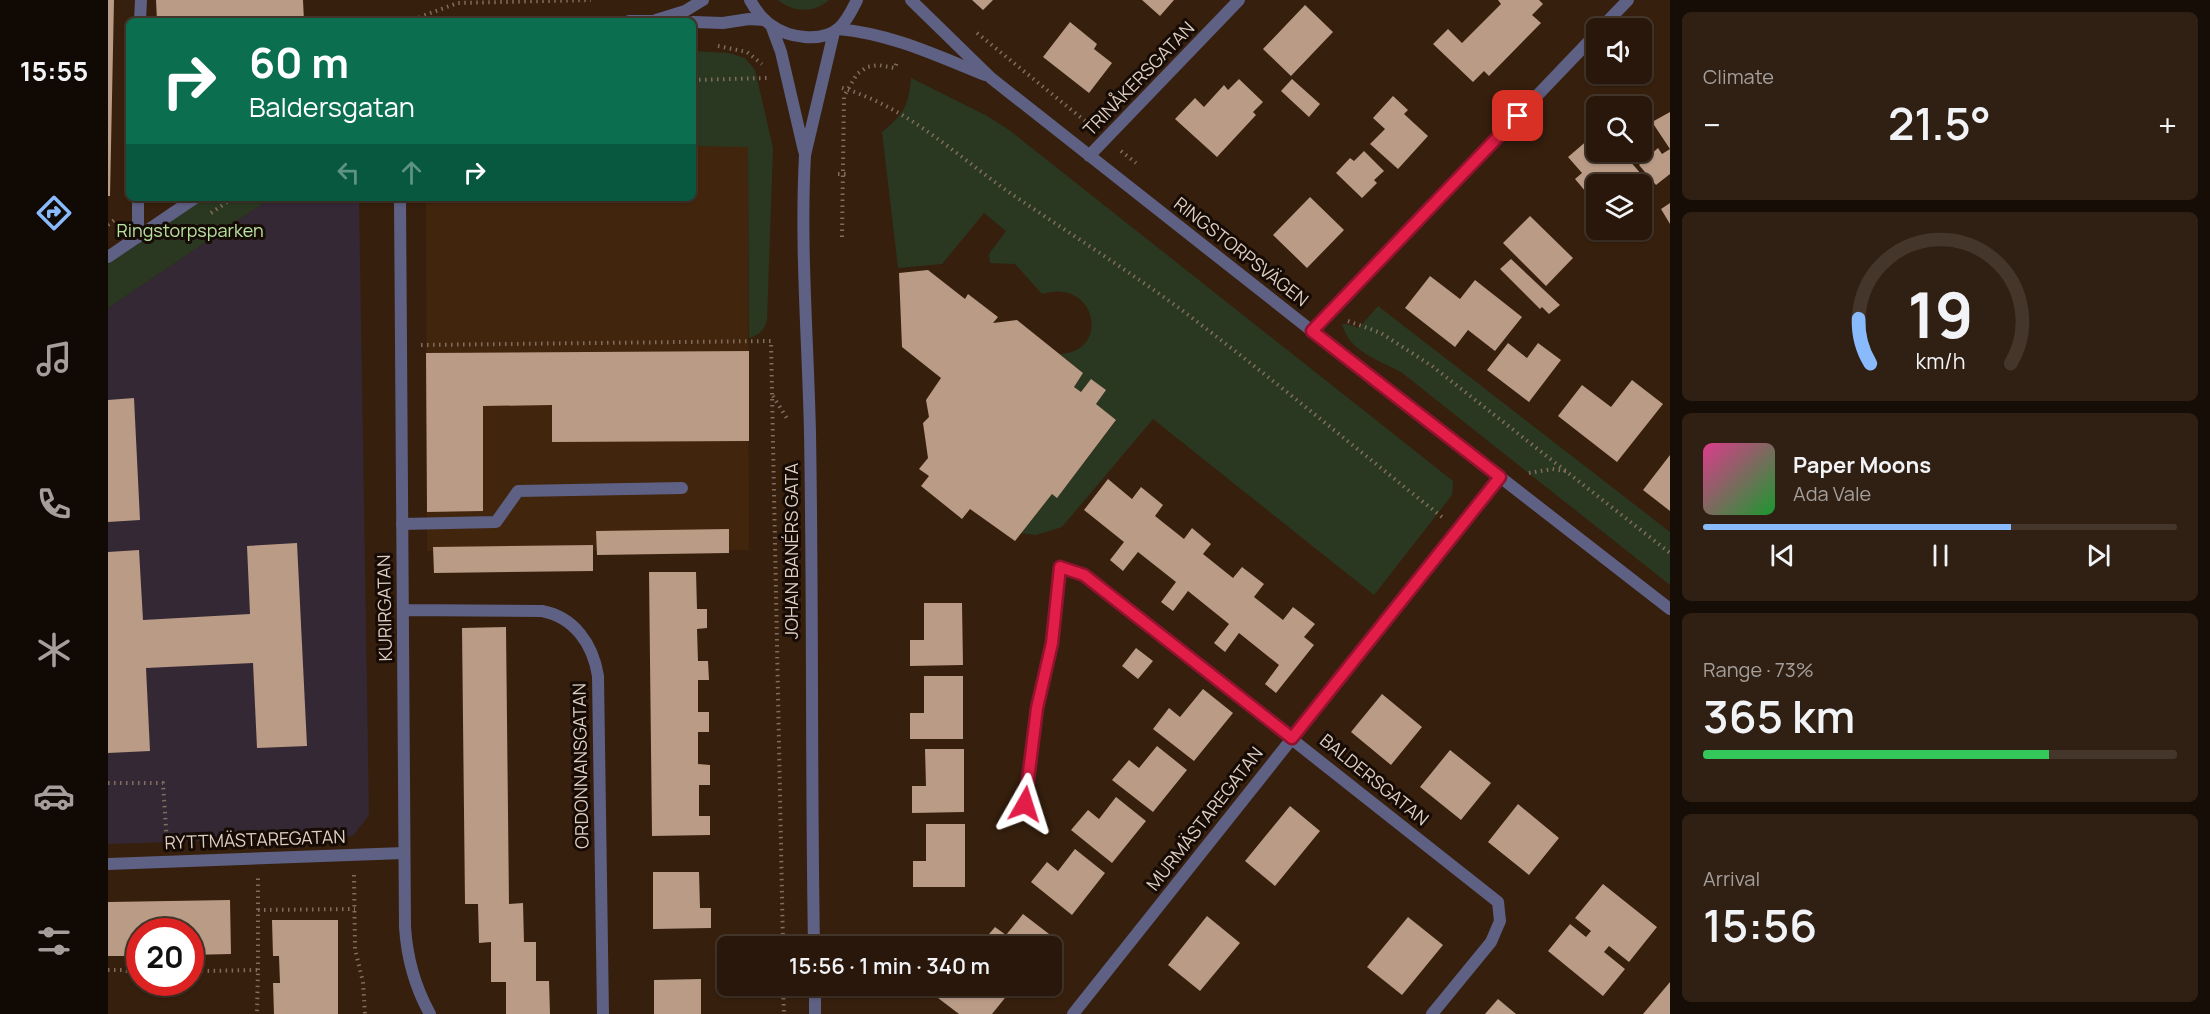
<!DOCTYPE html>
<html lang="en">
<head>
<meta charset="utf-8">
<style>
	:root { --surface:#28170a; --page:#302013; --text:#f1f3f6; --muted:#a59f9c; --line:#44362b; --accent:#89bafc }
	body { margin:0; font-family:Manrope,sans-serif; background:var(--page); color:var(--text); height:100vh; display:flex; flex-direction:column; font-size:22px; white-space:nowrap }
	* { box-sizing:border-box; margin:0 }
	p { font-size:20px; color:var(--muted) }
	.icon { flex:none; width:33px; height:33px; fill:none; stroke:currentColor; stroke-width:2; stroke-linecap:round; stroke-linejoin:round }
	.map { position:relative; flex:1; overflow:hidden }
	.side { display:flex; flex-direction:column; gap:12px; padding:12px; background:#160d06; width:540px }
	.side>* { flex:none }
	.top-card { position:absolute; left:18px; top:18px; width:570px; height:183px; border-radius:9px; box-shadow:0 2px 4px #0004,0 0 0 2px var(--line); background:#0b6e4f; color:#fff; overflow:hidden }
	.tools { position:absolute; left:1478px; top:18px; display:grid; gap:12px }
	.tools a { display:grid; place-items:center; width:66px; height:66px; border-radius:9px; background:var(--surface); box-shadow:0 2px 4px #0004,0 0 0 2px var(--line); font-size:30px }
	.speed { position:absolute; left:18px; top:918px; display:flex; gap:12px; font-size:30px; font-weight:700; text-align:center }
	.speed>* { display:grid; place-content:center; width:78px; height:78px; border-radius:50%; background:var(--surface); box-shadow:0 2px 4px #0004,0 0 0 2px var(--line); line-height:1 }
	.speed .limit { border:9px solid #d22; background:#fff; color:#111 }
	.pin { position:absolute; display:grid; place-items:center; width:51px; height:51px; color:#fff; margin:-26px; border-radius:12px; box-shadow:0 3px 9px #0006 }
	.me { position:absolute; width:66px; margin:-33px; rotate:6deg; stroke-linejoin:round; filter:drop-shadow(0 0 4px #0008) }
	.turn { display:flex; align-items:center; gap:21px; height:126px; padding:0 24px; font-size:27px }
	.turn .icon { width:78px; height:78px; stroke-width:2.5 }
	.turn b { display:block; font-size:42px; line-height:51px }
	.lanes { display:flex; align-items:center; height:57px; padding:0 24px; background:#0003; justify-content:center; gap:30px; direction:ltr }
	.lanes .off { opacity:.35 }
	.big { font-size:45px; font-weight:600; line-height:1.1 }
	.side .widget { flex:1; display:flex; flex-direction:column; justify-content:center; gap:9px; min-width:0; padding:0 21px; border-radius:9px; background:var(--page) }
	.side .dial { align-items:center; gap:0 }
	.dial svg { height:156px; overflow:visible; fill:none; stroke:var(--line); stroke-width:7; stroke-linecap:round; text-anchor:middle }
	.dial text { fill:var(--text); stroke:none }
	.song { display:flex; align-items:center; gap:18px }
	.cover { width:72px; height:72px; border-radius:9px; background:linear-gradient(135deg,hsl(330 70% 55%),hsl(130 70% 35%)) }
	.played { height:6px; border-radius:3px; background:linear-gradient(90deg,var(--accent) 65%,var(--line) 65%) }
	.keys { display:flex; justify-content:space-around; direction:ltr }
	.heat { display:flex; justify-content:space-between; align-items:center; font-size:33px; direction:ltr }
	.charge { height:9px; border-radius:4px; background:linear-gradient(90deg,#34c759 73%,var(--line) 0) }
	.trip { position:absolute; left:609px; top:936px; width:345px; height:60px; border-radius:9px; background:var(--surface); box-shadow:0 2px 4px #0004,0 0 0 2px var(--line); font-weight:600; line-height:60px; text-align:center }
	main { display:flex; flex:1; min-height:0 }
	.tab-bar { display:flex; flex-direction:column; width:108px; justify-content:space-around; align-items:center; background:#100904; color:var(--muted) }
	.tab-bar .icon { width:42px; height:42px }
	.tab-bar .on { color:var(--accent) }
	.tab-bar b { font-size:27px; color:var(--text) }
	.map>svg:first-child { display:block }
</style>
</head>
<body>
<main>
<nav class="tab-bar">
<b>15:55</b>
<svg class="icon on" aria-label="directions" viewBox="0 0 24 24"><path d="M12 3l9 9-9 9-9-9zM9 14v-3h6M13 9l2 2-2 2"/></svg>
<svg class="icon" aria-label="music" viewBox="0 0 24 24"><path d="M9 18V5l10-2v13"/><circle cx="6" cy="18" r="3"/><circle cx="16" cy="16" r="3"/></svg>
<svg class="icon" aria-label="phone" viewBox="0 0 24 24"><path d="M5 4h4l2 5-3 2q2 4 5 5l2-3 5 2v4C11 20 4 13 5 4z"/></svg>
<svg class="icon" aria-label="climate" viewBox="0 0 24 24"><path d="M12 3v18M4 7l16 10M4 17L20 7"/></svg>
<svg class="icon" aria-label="car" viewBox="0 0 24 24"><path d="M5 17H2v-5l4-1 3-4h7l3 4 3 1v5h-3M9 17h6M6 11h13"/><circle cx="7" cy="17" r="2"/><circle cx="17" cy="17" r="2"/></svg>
<svg class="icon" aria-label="filters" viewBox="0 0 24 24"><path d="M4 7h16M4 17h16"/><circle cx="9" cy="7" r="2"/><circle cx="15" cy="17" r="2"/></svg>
</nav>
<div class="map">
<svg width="1562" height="1014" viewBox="0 0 1562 1014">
	<rect width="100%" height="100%" fill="#361f0d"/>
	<path fill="#42250d" d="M 585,146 L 640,146 L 641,550 L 319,551 L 318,198 L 585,198 Z"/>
	<path fill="#352835" d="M 163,198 L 251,198 L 261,815 L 245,836 L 0,844 L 0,308 Z"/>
	<path fill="#2a3821" d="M 670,0 L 721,0 C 706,13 686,13 670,0 Z
		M 585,51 L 621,53 L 637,58 L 647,70 L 665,148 L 659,320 C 656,330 652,335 641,338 L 640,147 L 585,146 Z
		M 803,78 L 879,116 L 901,130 L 1345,481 L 1344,495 L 1266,595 L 1045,419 L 954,527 L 928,535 L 913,533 L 944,494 L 949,497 L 1008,421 L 988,404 L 997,390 L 973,392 L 966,387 L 975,373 L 952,354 C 1003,352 989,277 934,294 L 907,264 L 882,263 L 881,254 L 898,231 L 876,213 L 834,264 L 790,268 L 774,132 C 795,115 801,106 803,78 Z
		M 97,198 L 163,198 L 0,308 L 0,264 Z
		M 1270,306 L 1562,532 L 1562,585 L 1293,372 C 1271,360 1241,352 1234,324 L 1239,324 L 1251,328 Z"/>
	<path fill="#b99b86" d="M 0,0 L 6,0 L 2,196 L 0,196 Z
		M 48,0 L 195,0 L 196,21 L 49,21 Z
		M 864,0 L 885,0 L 875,10 Z
		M 1034,0 L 1066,0 L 1052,16 Z
		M 1390,0 L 1431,0 L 1435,4 L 1424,15 L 1433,23 L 1381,76 L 1376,71 L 1365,82 L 1325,44 L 1340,29 L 1354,43 L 1393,4 Z
		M 1197,5 L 1225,32 L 1183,76 L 1155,49 Z
		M 962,22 L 989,44 L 986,49 L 1004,63 L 981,93 L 935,57 Z
		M 1131,79 L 1155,102 L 1145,112 L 1148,115 L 1109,157 L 1067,119 L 1087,98 L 1096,107 L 1116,85 L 1120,90 Z
		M 1184,79 L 1212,104 L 1201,117 L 1173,91 Z
		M 1285,96 L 1300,110 L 1296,114 L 1320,136 L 1290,169 L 1262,144 L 1277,129 L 1265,118 Z
		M 1562,112 L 1562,149 L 1544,122 Z
		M 1488,133 L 1488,152 L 1514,152 L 1534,175 L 1523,184 L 1488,184 L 1488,204 L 1467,179 L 1474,173 L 1460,157 Z
		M 1550,148 L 1554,154 L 1562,149 L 1562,174 L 1548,185 L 1531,165 Z
		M 1256,151 L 1276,171 L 1266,180 L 1269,183 L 1254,198 L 1228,173 L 1242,158 L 1246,161 Z
		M 1202,197 L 1236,230 L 1199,268 L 1165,235 Z
		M 1562,203 L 1562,224 L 1553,209 Z
		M 1422,216 L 1465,258 L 1438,286 L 1395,243 Z
		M 1403,259 L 1452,305 L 1441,314 L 1434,307 L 1432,309 L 1392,269 Z
		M 820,270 L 857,299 L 860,294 L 890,317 L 885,323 L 909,320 L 975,373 L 966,387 L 973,392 L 983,379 L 998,390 L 988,404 L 1008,420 L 949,498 L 944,494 L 907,541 L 862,509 L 854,519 L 813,486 L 821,476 L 811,469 L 820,458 L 815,423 L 821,417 L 818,400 L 833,378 L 794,347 L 791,273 Z
		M 1322,276 L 1352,299 L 1367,280 L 1414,317 L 1387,351 L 1360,330 L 1347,347 L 1297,308 Z
		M 1400,343 L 1419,358 L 1430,343 L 1453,360 L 1421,402 L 1379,370 Z
		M 641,351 L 641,441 L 444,442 L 444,405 L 375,406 L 375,511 L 319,512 L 318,353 Z
		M 1524,380 L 1555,404 L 1509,462 L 1450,416 L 1474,385 L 1503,407 Z
		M 26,398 L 32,520 L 0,522 L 0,400 Z
		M 1562,455 L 1562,511 L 1535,490 Z
		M 1000,479 L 1024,499 L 1033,487 L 1055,505 L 1047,516 L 1076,539 L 1084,528 L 1103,544 L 1095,554 L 1125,578 L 1134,567 L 1156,584 L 1146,597 L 1175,620 L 1185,607 L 1207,624 L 1196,637 L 1206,645 L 1168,693 L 1157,684 L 1171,665 L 1131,633 L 1117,652 L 1106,643 L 1121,624 L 1080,591 L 1065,611 L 1053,602 L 1068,582 L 1030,552 L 1015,571 L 1002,560 L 1016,542 L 976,510 Z
		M 621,529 L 621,553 L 489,555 L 488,531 Z
		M 189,543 L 199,746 L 149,748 L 145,663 L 38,668 L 42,751 L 0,753 L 0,552 L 31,550 L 35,620 L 142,614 L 139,546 Z
		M 485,545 L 485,571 L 326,573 L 325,547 Z
		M 541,572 L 588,572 L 589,609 L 599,609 L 599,628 L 589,629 L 590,661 L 600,661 L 601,680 L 590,680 L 590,712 L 601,712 L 601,732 L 590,732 L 590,764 L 602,765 L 602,785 L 591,785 L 591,816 L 602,816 L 602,835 L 544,836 Z
		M 816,603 L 854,603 L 855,665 L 802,666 L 802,640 L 816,640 Z
		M 398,627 L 401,904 L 415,903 L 416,942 L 428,942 L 428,981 L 441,981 L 442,1014 L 398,1014 L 398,982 L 383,982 L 383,942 L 371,943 L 370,904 L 357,904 L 354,628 Z
		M 1028,648 L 1045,661 L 1030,679 L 1014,666 Z
		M 816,676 L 855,676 L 855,739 L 802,739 L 802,713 L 816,713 Z
		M 1095,689 L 1125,713 L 1086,761 L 1045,729 L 1061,708 L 1072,717 Z
		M 1274,694 L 1314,727 L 1283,765 L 1243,732 Z
		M 1049,746 L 1079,770 L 1045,812 L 1004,780 L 1021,760 L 1031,768 Z
		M 817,749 L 856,749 L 856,812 L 804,813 L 804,786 L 818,786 Z
		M 1342,750 L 1383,783 L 1353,820 L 1312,787 Z
		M 1008,797 L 1038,821 L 1004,863 L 963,830 L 980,810 L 991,819 Z
		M 1410,804 L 1451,838 L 1421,875 L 1380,842 Z
		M 1182,806 L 1212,831 L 1167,886 L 1137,861 Z
		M 818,824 L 857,824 L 857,887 L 805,887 L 805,861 L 818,861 Z
		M 967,849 L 997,873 L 964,915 L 923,882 L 939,862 L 950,871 Z
		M 545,872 L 591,872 L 592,908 L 603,908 L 603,928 L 545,929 Z
		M 1495,884 L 1549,927 L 1521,962 L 1501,946 L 1496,952 L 1517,969 L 1495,996 L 1440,951 L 1462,924 L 1478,937 L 1483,931 L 1467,918 Z
		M 122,900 L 123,954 L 82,955 L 82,932 L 32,932 L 32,956 L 0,956 L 0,902 Z
		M 915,914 L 945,937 L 938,946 L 871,946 L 887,927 L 898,935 Z
		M 1099,916 L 1132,943 L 1092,991 L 1060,965 Z
		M 1300,917 L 1335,945 L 1294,995 L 1259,967 Z
		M 164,920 L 230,920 L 230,1014 L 166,1014 L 165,983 L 172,983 L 171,956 L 165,956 Z
		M 593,979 L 593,1014 L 546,1014 L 546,980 Z
		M 1562,982 L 1562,1014 L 1535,1014 Z
		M 840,986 L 901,986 L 905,988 L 884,1014 L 851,1014 L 830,998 Z
		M 1390,999 L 1408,1014 L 1377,1014 Z"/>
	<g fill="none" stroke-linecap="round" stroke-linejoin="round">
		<path stroke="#816d5e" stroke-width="4" stroke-dasharray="1.5 4.5" stroke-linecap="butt" d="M 306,21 L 314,16 L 350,3 L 483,0
			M 869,33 L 982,125
			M 610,46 L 639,52 L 654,64
			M 585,80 L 659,78
			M 734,88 C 799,107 848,155 902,193 C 958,231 1016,268 1071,308 C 1160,375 1246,447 1334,517
			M 1013,151 L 1028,163
			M 730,174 L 740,174
			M 103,213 L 125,198
			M 0,225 L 9,218
			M 734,237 L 736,96 L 749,74 L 759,67 L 770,65 L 787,68 L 789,62
			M 1240,321 L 1273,333 L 1324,366 L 1562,553
			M 313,345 L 663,341 L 675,946
			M 665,396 L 680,420
			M 1421,473 L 1444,469 L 1458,471
			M 0,783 L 55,783 L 59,843
			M 246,875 L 247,949 L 255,982 L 257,1014
			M 150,910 L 247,909
			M 0,970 L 16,970 L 32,975
			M 150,970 L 150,878
			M 82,974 L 94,971 L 150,970 L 149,1014
			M 675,986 L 676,1014"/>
		<path stroke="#5e6084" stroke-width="12" d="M 32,21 L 33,0
			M 30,237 L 30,198
			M 294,524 L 388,522 L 410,491 L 574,488
			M 917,804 L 929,708 L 944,643 L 952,567"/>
		<path stroke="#5e6084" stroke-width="12" d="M 803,0 L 883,78 L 1204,331 L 1562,609
			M 548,20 L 577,11 L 595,0
			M 521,21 L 556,21
			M 585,22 L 615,23 L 641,19 L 657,20
			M 1493,28 L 1520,0
			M 730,29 C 784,34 827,55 877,75
			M 981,156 L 1131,0
			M 292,198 L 297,927 C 299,958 307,987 322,1014
			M 0,257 L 87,198
			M 1204,331 L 1488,34
			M 952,567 L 976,575 L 1390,902 L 1392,921 L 1383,942 L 1324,1014
			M 295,610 L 434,611 C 466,617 485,644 490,676 L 495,1014
			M 0,864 L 296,853
			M 965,1014 L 1392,477"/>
		<path stroke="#5e6084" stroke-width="12" d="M 642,0 C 647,9 654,19 663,25 C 680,38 714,43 731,28 C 739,21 744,10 749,0
			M 663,25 L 673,52 L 696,151
			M 706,946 C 703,775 705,604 702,433 C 700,340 692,248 697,155 L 726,32
			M 707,986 L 707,1014"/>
	</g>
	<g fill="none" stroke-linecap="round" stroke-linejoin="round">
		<defs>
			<path id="route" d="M 917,804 L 929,708 L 944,643 L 952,567 L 976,575 L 1184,738 L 1392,477 L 1204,331 L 1410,116"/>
		</defs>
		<use href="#route" stroke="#92132f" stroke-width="15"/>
		<use href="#route" stroke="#e11d48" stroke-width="10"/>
	</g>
	<g text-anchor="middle" stroke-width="6" stroke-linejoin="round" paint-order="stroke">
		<g font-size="18" fill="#decec3" stroke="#160c05">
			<text transform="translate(1031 79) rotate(-46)" y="6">TRINÅKERSGATAN</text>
			<text transform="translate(1133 252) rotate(38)" y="6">RINGSTORPSVÄGEN</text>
			<text transform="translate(684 551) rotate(-90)" y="6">JOHAN BANÉRS GATA</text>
			<text transform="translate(277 608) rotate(-91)" y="6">KURIRGATAN</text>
			<text transform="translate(473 766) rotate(-91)" y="6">ORDONNANSGATAN</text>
			<text transform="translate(1266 780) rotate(39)" y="6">BALDERSGATAN</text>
			<text transform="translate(1097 819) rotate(-52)" y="6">MURMÄSTAREGATAN</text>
			<text transform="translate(147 840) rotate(-2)" y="6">RYTTMÄSTAREGATAN</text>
		</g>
		<g font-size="18" fill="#b8e29f" stroke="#160c05">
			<text x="82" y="237">Ringstorpsparken</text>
		</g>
	</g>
</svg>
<div class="tools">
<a><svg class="icon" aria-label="sound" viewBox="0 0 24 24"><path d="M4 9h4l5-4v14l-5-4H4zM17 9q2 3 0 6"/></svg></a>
<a><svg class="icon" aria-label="search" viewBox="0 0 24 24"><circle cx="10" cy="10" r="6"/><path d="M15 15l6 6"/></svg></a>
<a><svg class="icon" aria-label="layers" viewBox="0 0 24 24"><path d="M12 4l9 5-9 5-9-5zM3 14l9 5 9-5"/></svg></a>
</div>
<div class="speed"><div class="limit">20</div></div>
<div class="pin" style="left:1410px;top:116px;background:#d93025"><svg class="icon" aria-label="arrive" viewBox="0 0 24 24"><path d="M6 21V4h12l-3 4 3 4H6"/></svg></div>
<svg class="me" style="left:917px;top:804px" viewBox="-20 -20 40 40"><path d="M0-17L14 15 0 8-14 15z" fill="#e11d48" stroke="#fff" stroke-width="4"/></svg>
<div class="trip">15:56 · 1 min · 340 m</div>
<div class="top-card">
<div class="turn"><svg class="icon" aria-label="right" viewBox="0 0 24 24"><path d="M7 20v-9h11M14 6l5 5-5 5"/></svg><div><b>60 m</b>Baldersgatan</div></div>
<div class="lanes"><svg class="icon off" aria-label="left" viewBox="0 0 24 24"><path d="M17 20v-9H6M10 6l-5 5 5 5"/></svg><svg class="icon off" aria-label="ahead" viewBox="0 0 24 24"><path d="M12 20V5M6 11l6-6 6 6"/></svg><svg class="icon" aria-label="right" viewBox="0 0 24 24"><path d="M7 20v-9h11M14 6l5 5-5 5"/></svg></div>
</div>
</div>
<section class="side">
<div class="widget"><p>Climate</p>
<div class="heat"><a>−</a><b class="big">21.5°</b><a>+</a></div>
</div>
<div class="widget dial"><svg viewBox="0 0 100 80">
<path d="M14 69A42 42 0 1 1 86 69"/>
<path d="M14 69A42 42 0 0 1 8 46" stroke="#89bafc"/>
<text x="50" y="56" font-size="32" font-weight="700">19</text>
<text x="50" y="72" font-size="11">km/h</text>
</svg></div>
<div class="widget">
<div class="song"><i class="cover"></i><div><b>Paper Moons</b><p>Ada Vale</p></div></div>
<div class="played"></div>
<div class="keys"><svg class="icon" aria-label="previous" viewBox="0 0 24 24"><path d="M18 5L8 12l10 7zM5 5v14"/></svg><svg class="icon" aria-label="pause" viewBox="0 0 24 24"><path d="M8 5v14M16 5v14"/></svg><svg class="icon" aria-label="next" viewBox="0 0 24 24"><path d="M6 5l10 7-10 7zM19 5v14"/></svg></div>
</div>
<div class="widget"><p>Range · 73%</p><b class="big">365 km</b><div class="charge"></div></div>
<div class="widget"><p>Arrival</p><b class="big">15:56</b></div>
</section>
</main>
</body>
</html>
